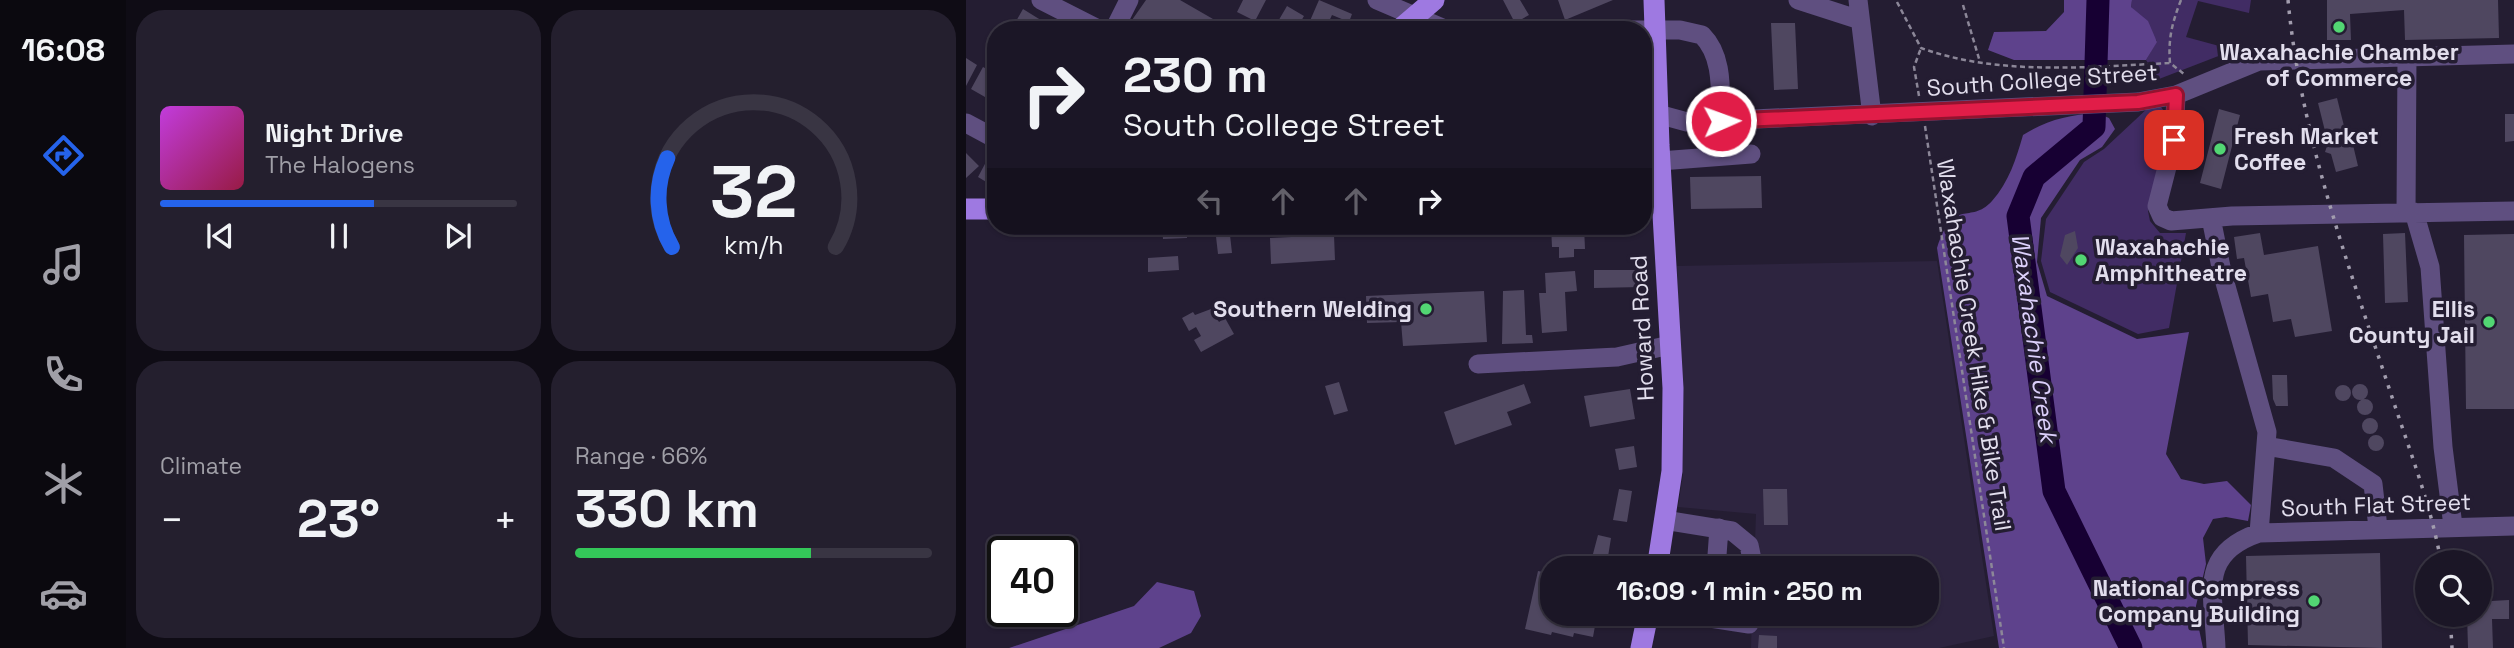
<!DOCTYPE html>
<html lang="en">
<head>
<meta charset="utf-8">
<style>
	:root { --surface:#1b1626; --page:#241f2e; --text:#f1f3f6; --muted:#a09fa7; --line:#393543; --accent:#2563eb }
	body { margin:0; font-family:"Space Grotesk",sans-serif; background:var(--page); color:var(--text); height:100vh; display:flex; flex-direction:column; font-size:26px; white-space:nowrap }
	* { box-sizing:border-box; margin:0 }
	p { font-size:23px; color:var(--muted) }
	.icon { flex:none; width:38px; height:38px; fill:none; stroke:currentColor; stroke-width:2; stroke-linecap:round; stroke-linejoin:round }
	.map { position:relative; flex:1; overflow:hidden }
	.drawer { display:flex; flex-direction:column; gap:10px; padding:10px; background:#0f0c15; width:840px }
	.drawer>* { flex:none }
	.hud { position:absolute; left:21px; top:21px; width:665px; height:214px; border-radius:28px; box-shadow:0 2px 5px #0004,0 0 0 2px var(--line); background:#1b1626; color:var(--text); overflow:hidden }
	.controls { position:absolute; left:1449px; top:550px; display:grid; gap:14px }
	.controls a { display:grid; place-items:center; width:77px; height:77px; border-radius:50%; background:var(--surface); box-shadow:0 2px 5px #0004,0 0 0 2px var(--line); font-size:35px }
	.speed { position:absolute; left:21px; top:536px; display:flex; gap:14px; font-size:35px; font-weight:700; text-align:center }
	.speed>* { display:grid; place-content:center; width:91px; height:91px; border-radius:50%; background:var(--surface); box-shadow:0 2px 5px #0004,0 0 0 2px var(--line); line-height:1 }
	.speed .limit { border:4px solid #111; border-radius:10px; background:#fff; color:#111 }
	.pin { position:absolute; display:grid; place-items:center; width:60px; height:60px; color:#fff; margin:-30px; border-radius:14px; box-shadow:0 4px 10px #0006 }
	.me { position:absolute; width:77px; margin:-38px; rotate:88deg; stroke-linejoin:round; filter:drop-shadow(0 0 5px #0008) }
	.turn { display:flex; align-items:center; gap:24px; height:147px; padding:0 21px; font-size:32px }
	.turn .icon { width:91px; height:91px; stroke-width:2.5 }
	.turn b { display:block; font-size:49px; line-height:60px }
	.lanes { display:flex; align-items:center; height:66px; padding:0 21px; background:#0003; justify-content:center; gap:35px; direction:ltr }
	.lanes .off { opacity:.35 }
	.big { font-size:52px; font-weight:600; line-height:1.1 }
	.drawer .tile { flex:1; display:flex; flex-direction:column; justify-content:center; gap:10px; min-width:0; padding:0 24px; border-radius:28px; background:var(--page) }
	.drawer .dial { align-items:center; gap:0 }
	.dial svg { height:182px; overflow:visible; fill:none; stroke:var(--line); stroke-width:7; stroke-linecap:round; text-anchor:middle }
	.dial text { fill:var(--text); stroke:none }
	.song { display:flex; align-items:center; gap:21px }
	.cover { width:84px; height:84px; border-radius:10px; background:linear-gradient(135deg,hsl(290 70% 55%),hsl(340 70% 35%)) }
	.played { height:7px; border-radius:4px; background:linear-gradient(90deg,var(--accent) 60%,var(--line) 60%) }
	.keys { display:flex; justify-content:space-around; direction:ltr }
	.heat { display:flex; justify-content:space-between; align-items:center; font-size:38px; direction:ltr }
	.charge { height:10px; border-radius:5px; background:linear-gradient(90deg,#34c759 66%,var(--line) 0) }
	.drawer .tiles { flex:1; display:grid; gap:10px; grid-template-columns:repeat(2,1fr) }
	.trip { position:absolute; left:574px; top:556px; width:399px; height:70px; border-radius:28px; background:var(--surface); box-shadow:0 2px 5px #0004,0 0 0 2px var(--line); font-weight:600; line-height:70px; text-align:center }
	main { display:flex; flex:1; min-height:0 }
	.menu { display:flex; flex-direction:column; width:126px; justify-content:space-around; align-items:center; background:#0b090f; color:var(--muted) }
	.menu .icon { width:49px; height:49px }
	.menu .current { color:var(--accent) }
	.menu b { font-size:32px; color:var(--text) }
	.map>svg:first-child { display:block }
</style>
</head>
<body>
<main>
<nav class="menu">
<b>16:08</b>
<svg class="icon current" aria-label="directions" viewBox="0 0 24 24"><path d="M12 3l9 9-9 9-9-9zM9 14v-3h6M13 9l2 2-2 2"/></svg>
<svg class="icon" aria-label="music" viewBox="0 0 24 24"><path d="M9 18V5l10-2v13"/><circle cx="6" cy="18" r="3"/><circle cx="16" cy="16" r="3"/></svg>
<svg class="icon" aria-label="phone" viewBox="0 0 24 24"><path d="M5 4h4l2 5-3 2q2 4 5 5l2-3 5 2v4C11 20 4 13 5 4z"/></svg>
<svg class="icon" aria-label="climate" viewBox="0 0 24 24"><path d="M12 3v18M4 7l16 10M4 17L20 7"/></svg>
<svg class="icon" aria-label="car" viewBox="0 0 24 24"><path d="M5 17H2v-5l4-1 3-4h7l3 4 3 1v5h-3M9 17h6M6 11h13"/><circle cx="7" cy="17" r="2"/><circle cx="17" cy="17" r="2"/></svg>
</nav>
<section class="drawer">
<div class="tiles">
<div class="tile">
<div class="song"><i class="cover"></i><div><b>Night Drive</b><p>The Halogens</p></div></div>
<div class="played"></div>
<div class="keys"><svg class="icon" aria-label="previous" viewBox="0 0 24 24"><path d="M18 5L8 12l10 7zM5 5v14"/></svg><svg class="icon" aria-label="pause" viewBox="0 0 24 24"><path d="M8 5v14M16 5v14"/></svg><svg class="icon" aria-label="next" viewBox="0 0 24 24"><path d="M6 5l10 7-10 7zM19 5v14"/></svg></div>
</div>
<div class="tile dial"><svg viewBox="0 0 100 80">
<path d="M14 69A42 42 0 1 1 86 69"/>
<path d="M14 69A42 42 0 0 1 12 30" stroke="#2563eb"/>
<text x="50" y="56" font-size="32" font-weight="700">32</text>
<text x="50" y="72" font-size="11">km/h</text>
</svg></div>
<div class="tile"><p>Climate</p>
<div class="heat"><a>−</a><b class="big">23°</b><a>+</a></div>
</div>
<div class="tile"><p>Range · 66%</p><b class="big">330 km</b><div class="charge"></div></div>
</div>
</section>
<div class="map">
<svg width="1548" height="648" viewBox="0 0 1548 648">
	<rect width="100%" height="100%" fill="#241d32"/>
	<path fill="#2d243f" d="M 971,261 L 1028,636 L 973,648 L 785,648 L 786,614 L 961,614 L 961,569 L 788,569 L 790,514 L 712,507 L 717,475 L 711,266 Z"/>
	<path fill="#412c64" d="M 1166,0 L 1285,0 L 1283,13 L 1232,1 L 1220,37 L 1268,50 L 1193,79 L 1180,60 L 1191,41 L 1165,7 Z
		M 1183,107 L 1195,107 L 1202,117 L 1201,135 L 1182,211 L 1184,221 L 1194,233 L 1220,233 L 1203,328 L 1172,334 L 1084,292 L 1075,261 L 1080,219 L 1118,162 L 1138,149 Z"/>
	<path fill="#5e428c" d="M 1098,0 L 1166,0 L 1165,7 L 1182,21 L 1191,42 L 1180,60 L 1048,60 L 1022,50 L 1028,32 L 1080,31 L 1098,12 Z
		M 1131,113 L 1143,118 L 1149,129 L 1136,147 L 1114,160 L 1075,218 L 1071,262 L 1081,296 L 1171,339 L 1223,332 L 1200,454 L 1215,479 L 1238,484 L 1261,481 L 1285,505 L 1282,521 L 1260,517 L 1247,519 L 1237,538 L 1240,564 L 1229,610 L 1237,648 L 1033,648 L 971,248 C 989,195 1003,226 1026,201 C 1043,182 1050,159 1057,135 C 1081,120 1102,115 1131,113 Z
		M 191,582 L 228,591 L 235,616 L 225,633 L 193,648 L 43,648 L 168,606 Z"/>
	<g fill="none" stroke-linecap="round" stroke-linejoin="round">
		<path stroke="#170033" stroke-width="23" d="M 1132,0 L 1128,127 L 1068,177 L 1052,216 L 1088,491 L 1165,648"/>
	</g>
	<path fill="#4f4760" d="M 180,0 L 214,0 L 247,19 L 241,30 L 159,30 Z
		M 277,0 L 300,0 L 289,21 L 271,12 Z
		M 353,0 L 386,14 L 383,22 L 366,15 L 359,30 L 340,30 Z
		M 537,0 L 554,0 L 563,15 L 549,23 Z
		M 592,0 L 647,0 L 599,20 Z
		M 1361,0 L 1532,0 L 1533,38 L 1439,40 L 1438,10 L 1384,14 L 1385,40 L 1361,40 Z
		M 321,6 L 338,16 L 330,30 L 307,30 Z
		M 57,9 L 86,27 L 85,30 L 45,30 Z
		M 805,23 L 829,23 L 832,89 L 808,90 Z
		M 0,58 L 11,65 L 0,86 Z
		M 17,67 L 30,74 L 30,94 L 26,101 L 5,89 Z
		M 1371,98 L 1383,146 L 1387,145 L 1392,166 L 1370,172 L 1365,154 L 1359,152 L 1362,143 L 1352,103 Z
		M 1253,109 L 1274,115 L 1255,189 L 1234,183 Z
		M 1539,114 L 1548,114 L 1548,141 L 1539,142 Z
		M 0,153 L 13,166 L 0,178 Z
		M 20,162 L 30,167 L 27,186 L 12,177 Z
		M 795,176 L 796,208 L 725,209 L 724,177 Z
		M 102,226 L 124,226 L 125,233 L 102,234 Z
		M 196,226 L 221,226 L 221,238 L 197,239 Z
		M 263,226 L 266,253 L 252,254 L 249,228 Z
		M 585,226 L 618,226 L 619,249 L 608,249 L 608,257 L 593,258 L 593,247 L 586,247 Z
		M 1109,231 L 1112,248 L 1101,265 L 1094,256 L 1099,235 Z
		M 1294,233 L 1298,255 L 1352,246 L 1366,331 L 1329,337 L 1325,319 L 1307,322 L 1302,294 L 1285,297 L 1278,258 L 1271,259 L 1268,237 Z
		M 1439,233 L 1442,302 L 1419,303 L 1417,234 Z
		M 1548,234 L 1548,409 L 1500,409 L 1498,235 Z
		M 368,235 L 369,260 L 305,264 L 304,238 Z
		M 212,256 L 213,270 L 182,272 L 182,258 Z
		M 628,270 L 676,270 L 676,287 L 628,288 Z
		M 609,271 L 611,291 L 599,292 L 601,331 L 576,333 L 573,293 L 580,293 L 579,273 Z
		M 558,290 L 560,335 L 566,335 L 567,343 L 536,344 L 537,291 Z
		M 518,291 L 521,342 L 437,346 L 435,322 L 401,323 L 400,296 Z
		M 245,309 L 253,322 L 259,318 L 268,334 L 235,352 L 228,340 L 235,336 L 230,327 L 223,331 L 216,318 L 227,312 L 229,315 Z
		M 1306,375 L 1321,375 L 1322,406 L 1310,406 L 1307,399 Z
		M 373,382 L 382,411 L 368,415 L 359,386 Z
		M 558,384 L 565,403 L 541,412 L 546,425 L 489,445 L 478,412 Z
		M1386 392a8 8 0 1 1 16 0a8 8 0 1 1-16 0Z
		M1369 393a8 8 0 1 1 16 0a8 8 0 1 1-16 0Z
		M 664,389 L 669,419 L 624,427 L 618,396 Z
		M1391 407a8 8 0 1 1 16 0a8 8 0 1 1-16 0Z
		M1396 426a8 8 0 1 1 16 0a8 8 0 1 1-16 0Z
		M1402 443a8 8 0 1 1 16 0a8 8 0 1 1-16 0Z
		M 668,446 L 671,467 L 653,470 L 649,449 Z
		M 653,489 L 666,491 L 661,522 L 647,520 Z
		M 797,489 L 821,489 L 822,525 L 798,525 Z
		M 632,535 L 645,538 L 640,569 L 623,569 Z
		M 1414,553 L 1416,648 L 1282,645 L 1280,556 Z
		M 793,554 L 819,555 L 819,569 L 793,569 Z
		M 572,571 L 586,574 L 586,614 L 612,614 L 611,622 L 629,626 L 627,637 L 608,633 L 607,637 L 586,632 L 585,635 L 559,629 Z
		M 1514,575 L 1524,575 L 1525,601 L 1543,600 L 1543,619 L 1526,619 L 1527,648 L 1502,648 L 1501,614 L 1514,614 Z
		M 792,614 L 828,614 L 824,620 L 792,619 Z
		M 793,635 L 811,636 L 811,648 L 792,648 Z"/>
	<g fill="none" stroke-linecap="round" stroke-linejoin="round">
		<path stroke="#8c8798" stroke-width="2.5" stroke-dasharray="5 3.5" stroke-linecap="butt" d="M 1215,0 C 1206,23 1202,39 1204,63 L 1218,74
			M 931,2 L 955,48 C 1032,76 1123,67 1204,63
			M 997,5 L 1014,62
			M 953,96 L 948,67 L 955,48
			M 959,126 L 1038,648"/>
		<path stroke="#5f4f80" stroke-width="19" d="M 75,0 L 134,30
			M 411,0 L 481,30
			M 832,0 L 894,20
			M 892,0 L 906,116
			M 148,30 L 163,0
			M 660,30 L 714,30 L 736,35 C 758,57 754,92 755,121
			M 1210,95 L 1208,140 L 1191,206 L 1196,217 L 1205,221 L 1266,216 L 1548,211
			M 677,110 L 721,122 L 1172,102 L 1210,95 L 1293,61 L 1548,54
			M 0,123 L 30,139
			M 694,161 L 785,154
			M 1440,212 L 1441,57
			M 1448,212 L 1464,267 L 1477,447 L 1487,526
			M 1245,218 L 1256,272 L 1301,432 L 1293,533
			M 512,364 L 651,357 L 704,345
			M 1300,446 L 1368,458 L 1407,484 L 1412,528
			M 698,520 L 766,531 L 783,545 L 788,569
			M 750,569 L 753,528
			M 718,614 L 783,624 L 784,614
			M 1250,648 C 1248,594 1231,554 1293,533 L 1548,526"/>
		<path stroke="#9e79e1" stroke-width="21" d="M 688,0 L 693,145 L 707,388 L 706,471 L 691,569
			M 433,30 L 468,0
			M 0,209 L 30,209
			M 675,648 L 682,614"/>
		<path stroke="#a29dae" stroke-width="3.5" stroke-dasharray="3.5 7" stroke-linecap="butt" d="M 1322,0 C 1335,137 1382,264 1425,394 C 1443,449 1465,505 1475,562
			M 1484,614 L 1486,648"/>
	</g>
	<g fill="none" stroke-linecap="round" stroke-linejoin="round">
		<defs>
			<path id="route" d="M 755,121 L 1172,102 L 1210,95 L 1208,140"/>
		</defs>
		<use href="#route" stroke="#92132f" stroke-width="18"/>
		<use href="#route" stroke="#e11d48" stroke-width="12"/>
	</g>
	<g fill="#52d673" stroke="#241d32" stroke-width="2.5">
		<circle cx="1373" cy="27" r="7"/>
		<circle cx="1254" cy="149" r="7"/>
		<circle cx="1115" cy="260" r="7"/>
		<circle cx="460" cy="309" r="7"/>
		<circle cx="1523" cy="322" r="7"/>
		<circle cx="1348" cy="601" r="7"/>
	</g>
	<g text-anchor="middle" stroke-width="7" stroke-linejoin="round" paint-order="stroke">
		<g font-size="23" font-weight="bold" fill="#e2deed" stroke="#241d32" text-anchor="end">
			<text x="1373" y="60" text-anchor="middle">Waxahachie Chamber<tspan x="1373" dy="26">of Commerce</tspan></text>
			<text x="1268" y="144" text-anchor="start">Fresh Market<tspan x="1268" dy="26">Coffee</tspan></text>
			<text x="1129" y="255" text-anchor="start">Waxahachie<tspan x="1129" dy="26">Amphitheatre</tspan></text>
			<text x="446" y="317">Southern Welding</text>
			<text x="1509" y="317">Ellis<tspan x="1509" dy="26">County Jail</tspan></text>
			<text x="1334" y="596">National Compress<tspan x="1334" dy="26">Company Building</tspan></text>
		</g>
		<g font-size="23" fill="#e2deed" stroke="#241d32">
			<text transform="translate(1076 80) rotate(-4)" y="8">South College Street</text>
			<text transform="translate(676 328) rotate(-93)" y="8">Howard Road</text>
			<text transform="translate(1008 345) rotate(81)" y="8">Waxahachie Creek Hike &amp; Bike Trail</text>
			<text transform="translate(1410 505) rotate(-2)" y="8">South Flat Street</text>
		</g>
		<g font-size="24" font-style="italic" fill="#dcd0fb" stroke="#241d32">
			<text transform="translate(1068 338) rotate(82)" y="8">Waxahachie Creek</text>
		</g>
	</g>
</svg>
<div class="controls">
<a><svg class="icon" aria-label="search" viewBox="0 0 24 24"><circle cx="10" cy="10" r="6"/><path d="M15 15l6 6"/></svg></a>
</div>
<div class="speed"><div class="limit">40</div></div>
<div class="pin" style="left:1208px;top:140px;background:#d93025"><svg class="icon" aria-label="arrive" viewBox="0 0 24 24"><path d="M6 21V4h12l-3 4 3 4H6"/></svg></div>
<svg class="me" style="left:755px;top:121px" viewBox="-20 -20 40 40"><circle r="17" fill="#e11d48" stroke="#fff" stroke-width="3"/><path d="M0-11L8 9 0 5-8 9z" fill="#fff"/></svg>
<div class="trip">16:09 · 1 min · 250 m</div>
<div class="hud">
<div class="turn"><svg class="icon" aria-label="right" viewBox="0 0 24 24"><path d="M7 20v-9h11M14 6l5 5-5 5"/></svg><div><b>230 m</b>South College Street</div></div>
<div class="lanes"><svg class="icon off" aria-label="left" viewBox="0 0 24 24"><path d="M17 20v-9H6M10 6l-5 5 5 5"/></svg><svg class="icon off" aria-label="ahead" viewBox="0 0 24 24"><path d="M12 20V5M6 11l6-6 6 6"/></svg><svg class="icon off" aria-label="ahead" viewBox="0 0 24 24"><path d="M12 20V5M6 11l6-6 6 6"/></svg><svg class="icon" aria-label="right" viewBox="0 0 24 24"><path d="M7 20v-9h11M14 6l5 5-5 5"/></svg></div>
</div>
</div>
</main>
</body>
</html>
